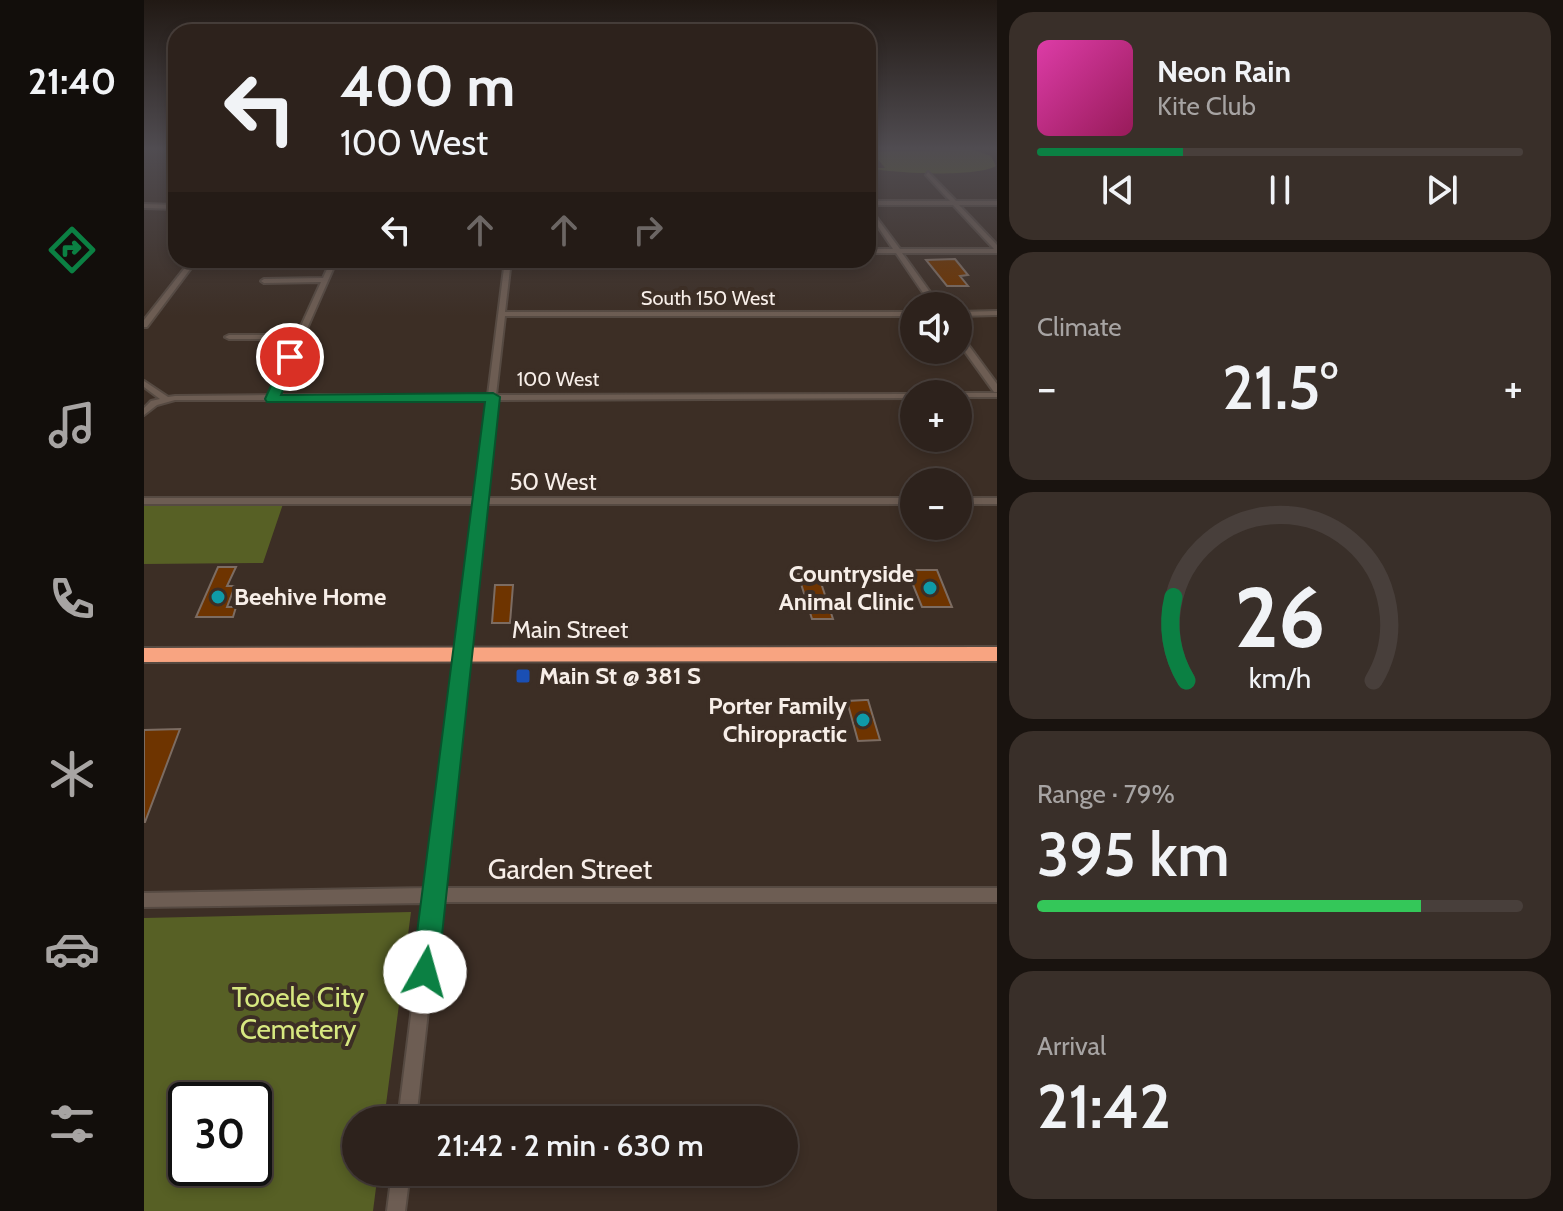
<!DOCTYPE html>
<html lang="en">
<head>
<meta charset="utf-8">
<style>
	:root { --surface:#2d221c; --page:#392f29; --text:#f1f3f6; --muted:#a7a4a3; --line:#483f3b; --accent:#0b8043 }
	body { margin:0; font-family:Cabin,sans-serif; background:var(--page); color:var(--text); height:100vh; display:flex; flex-direction:column; font-size:30px; white-space:nowrap }
	* { box-sizing:border-box; margin:0 }
	p { font-size:26px; color:var(--muted) }
	.icon { flex:none; width:44px; height:44px; fill:none; stroke:currentColor; stroke-width:2; stroke-linecap:round; stroke-linejoin:round }
	.map { position:relative; flex:1; overflow:hidden }
	.side { display:flex; flex-direction:column; gap:12px; padding:12px; background:#19130f; width:566px }
	.side>* { flex:none }
	.guide { position:absolute; left:24px; top:24px; width:708px; height:244px; border-radius:24px; box-shadow:0 4px 12px #0003,0 0 0 2px var(--line); background:#2d221c; color:var(--text); overflow:hidden }
	.fabs { position:absolute; left:756px; top:292px; display:grid; gap:16px }
	.fabs a { display:grid; place-items:center; width:72px; height:72px; border-radius:50%; background:var(--surface); box-shadow:0 4px 12px #0003,0 0 0 2px var(--line); font-size:40px }
	.speed { position:absolute; left:24px; top:1082px; display:flex; gap:16px; font-size:40px; font-weight:700; text-align:center }
	.speed>* { display:grid; place-content:center; width:104px; height:104px; border-radius:50%; background:var(--surface); box-shadow:0 4px 12px #0003,0 0 0 2px var(--line); line-height:1 }
	.speed .limit { border:4px solid #111; border-radius:12px; background:#fff; color:#111 }
	.pin { position:absolute; display:grid; place-items:center; width:68px; height:68px; color:#fff; margin:-34px; border:4px solid #fff; border-radius:50%; box-shadow:0 2px 8px #0007 }
	.me { position:absolute; width:88px; margin:-44px; rotate:7deg; stroke-linejoin:round; filter:drop-shadow(0 0 6px #0008) }
	.turn { display:flex; align-items:center; gap:28px; height:168px; padding:0 40px; font-size:36px }
	.turn .icon { width:104px; height:104px; stroke-width:2.5 }
	.turn b { display:block; font-size:56px; line-height:68px }
	.lanes { display:flex; align-items:center; height:76px; padding:0 40px; background:#0003; justify-content:center; gap:40px; direction:ltr }
	.lanes .off { opacity:.35 }
	.big { font-size:60px; font-weight:600; line-height:1.1 }
	.side .tile { flex:1; display:flex; flex-direction:column; justify-content:center; gap:12px; min-width:0; padding:0 28px; border-radius:24px; background:var(--page) }
	.side .dial { align-items:center; gap:0 }
	.dial svg { height:208px; overflow:visible; fill:none; stroke:var(--line); stroke-width:7; stroke-linecap:round; text-anchor:middle }
	.dial text { fill:var(--text); stroke:none }
	.song { display:flex; align-items:center; gap:24px }
	.cover { width:96px; height:96px; border-radius:12px; background:linear-gradient(135deg,hsl(320 70% 55%),hsl(330 70% 35%)) }
	.played { height:8px; border-radius:4px; background:linear-gradient(90deg,var(--accent) 30%,var(--line) 30%) }
	.keys { display:flex; justify-content:space-around; direction:ltr }
	.heat { display:flex; justify-content:space-between; align-items:center; font-size:44px; direction:ltr }
	.charge { height:12px; border-radius:6px; background:linear-gradient(90deg,#34c759 79%,var(--line) 0) }
	.trip { position:absolute; left:198px; top:1106px; width:456px; height:80px; border-radius:40px; background:var(--surface); box-shadow:0 4px 12px #0003,0 0 0 2px var(--line); font-weight:600; line-height:80px; text-align:center }
	main { display:flex; flex:1; min-height:0 }
	.menu { display:flex; flex-direction:column; width:144px; justify-content:space-around; align-items:center; background:#120e0b; color:var(--muted) }
	.menu .icon { width:56px; height:56px }
	.menu .current { color:var(--accent) }
	.menu b { font-size:36px; color:var(--text) }
	.map>svg:first-child { display:block }
</style>
</head>
<body>
<main>
<nav class="menu">
<b>21:40</b>
<svg class="icon current" aria-label="directions" viewBox="0 0 24 24"><path d="M12 3l9 9-9 9-9-9zM9 14v-3h6M13 9l2 2-2 2"/></svg>
<svg class="icon" aria-label="music" viewBox="0 0 24 24"><path d="M9 18V5l10-2v13"/><circle cx="6" cy="18" r="3"/><circle cx="16" cy="16" r="3"/></svg>
<svg class="icon" aria-label="phone" viewBox="0 0 24 24"><path d="M5 4h4l2 5-3 2q2 4 5 5l2-3 5 2v4C11 20 4 13 5 4z"/></svg>
<svg class="icon" aria-label="climate" viewBox="0 0 24 24"><path d="M12 3v18M4 7l16 10M4 17L20 7"/></svg>
<svg class="icon" aria-label="car" viewBox="0 0 24 24"><path d="M5 17H2v-5l4-1 3-4h7l3 4 3 1v5h-3M9 17h6M6 11h13"/><circle cx="7" cy="17" r="2"/><circle cx="17" cy="17" r="2"/></svg>
<svg class="icon" aria-label="filters" viewBox="0 0 24 24"><path d="M4 7h16M4 17h16"/><circle cx="9" cy="7" r="2"/><circle cx="15" cy="17" r="2"/></svg>
</nav>
<div class="map">
<svg width="853" height="1211" viewBox="0 0 853 1211">
	<rect width="100%" height="100%" fill="#3c2e25"/>
	<path fill="#576025" fill-rule="evenodd" d="M 823,148 L 847,156 L 852,166 C 830,178 749,173 724,168 L 741,168 L 728,152 L 814,151 L 724,149 Z
		M 0,501 L 139,504 L 119,563 L 0,564 Z
		M 267,912 L 240,1120 L 212,1120 L 212,1172 L 234,1172 L 229,1211 L 0,1211 L 0,918 ZM 42,1100 L 110,1100 L 110,1168 L 42,1168 Z"/>
	<path fill="#6e3400" stroke="#7c6c62" stroke-width="2" d="M 811,259 L 824,275 L 816,276 L 824,286 L 803,286 L 782,260 Z
		M 74,567 L 92,567 L 83,586 L 91,586 L 83,607 L 92,607 L 89,617 L 52,617 Z
		M 763,570 L 793,570 L 808,607 L 778,607 Z
		M 654,574 L 674,574 L 689,619 L 668,619 Z
		M 351,585 L 369,585 L 366,623 L 348,623 Z
		M 721,700 L 724,700 L 736,740 L 714,741 L 703,701 Z
		M 36,729 L 1,822 L 0,822 L 0,730 Z"/>
	<g fill="none" stroke-linecap="round" stroke-linejoin="round">
		<defs>
			<path id="minor" d="M 32,165 L 32,169 L 28,167 L 29,166 Z
				M 784,172 L 812,201 L 853,201 L 853,205 L 815,205 L 853,245 L 853,253 L 758,253 L 796,306 L 788,306 L 752,253 L 724,253 L 724,249 L 749,249 L 724,212 L 724,206 L 756,249 L 850,249 L 809,205 L 724,205 L 724,201 L 806,201 L 782,175 Z
				M 0,204 L 32,205 L 32,209 L 0,208 Z
				M 47,260 L 53,260 L 3,327 L 0,327 L 0,320 Z
				M 187,260 L 193,260 L 134,395 L 344,395 L 361,260 L 367,260 L 361,312 L 770,312 L 770,316 L 361,316 L 352,395 L 770,394 L 772,394 L 770,394 L 770,398 L 352,400 L 341,498 L 770,498 L 770,504 L 340,504 L 298,888 L 853,888 L 853,902 L 296,902 L 272,1120 L 254,1120 L 281,903 L 0,907 L 0,893 L 283,888 L 330,504 L 0,504 L 0,498 L 331,498 L 343,400 L 31,400 L 13,405 L 0,415 L 0,408 L 7,401 L 16,399 L 0,387 L 0,381 L 24,397 L 31,396 L 126,395 L 151,339 L 85,339 L 81,337 L 85,335 L 153,335 L 177,282 L 120,283 L 117,281 L 120,279 L 179,278 Z
				M 853,311 L 853,315 L 814,316 L 814,312 Z
				M 814,335 L 817,335 L 853,384 L 853,392 L 850,392 L 814,342 Z
				M 814,393 L 853,393 L 853,397 L 814,397 L 814,394 L 811,394 Z
				M 814,498 L 853,498 L 853,504 L 814,504 Z
				M 248,1172 L 266,1172 L 261,1211 L 243,1211 Z"/>
			<path id="highway" d="M 853,647 L 853,661 L 0,662 L 0,648 Z"/>
		</defs>
		<use href="#minor" stroke="#564a42" stroke-width="4"/>
		<use href="#highway" stroke="#564a42" stroke-width="4"/>
		<use href="#minor" fill="#6d5d53" fill-rule="evenodd"/>
		<use href="#highway" fill="#f8a481" fill-rule="evenodd"/>
	</g>
	<linearGradient id="sky" x2="0" y2="1"><stop stop-color="#211914"/><stop offset="0.47" stop-color="#504c51"/><stop offset="1" stop-color="#504c51" stop-opacity="0"/></linearGradient>
	<rect width="853" height="316" fill="url(#sky)"/>
	<path fill="#0b8043" stroke="#07532c" stroke-width="2" d="M 146,354 L 153,357 L 137,395 L 349,393 L 356,397 L 294,972 L 290,981 L 281,985 L 272,981 L 268,972 L 341,402 L 123,402 L 121,399 L 140,357 Z"/>
	<g fill="#0f9aa8" stroke="#3c2e25" stroke-width="3">
		<circle cx="786" cy="588" r="8"/>
		<circle cx="74" cy="597" r="8"/>
		<circle cx="719" cy="720" r="8"/>
	</g>
	<rect fill="#1a4fb4" stroke="#3c2e25" stroke-width="3" x="371" y="668" width="16" height="16" rx="4"/>
	<g text-anchor="middle" stroke-width="8" stroke-linejoin="round" paint-order="stroke">
		<g font-size="20" fill="#f7eee8" stroke="#3c2e25">
			<text x="564" y="305">South 150 West</text>
			<text x="414" y="386">100 West</text>
		</g>
		<g font-size="24" fill="#f7eee8" stroke="#3c2e25">
			<text x="409" y="490">50 West</text>
			<text x="426" y="638">Main Street</text>
		</g>
		<g font-size="24" font-weight="bold" fill="#f7eee8" stroke="#3c2e25" text-anchor="end">
			<text x="770" y="582">Countryside<tspan x="770" dy="28">Animal Clinic</tspan></text>
			<text x="90" y="605" text-anchor="start">Beehive Home</text>
			<text x="395" y="684" text-anchor="start">Main St @ 381 S</text>
			<text x="703" y="714">Porter Family<tspan x="703" dy="28">Chiropractic</tspan></text>
		</g>
		<g font-size="28" fill="#f7eee8" stroke="#3c2e25">
			<text x="426" y="879">Garden Street</text>
		</g>
		<g font-size="28" fill="#d7e880" stroke="#3c2e25">
			<text x="154" y="1007">Tooele City<tspan x="154" dy="32">Cemetery</tspan></text>
		</g>
	</g>
</svg>
<div class="fabs">
<a><svg class="icon" aria-label="sound" viewBox="0 0 24 24"><path d="M4 9h4l5-4v14l-5-4H4zM17 9q2 3 0 6"/></svg></a>
<a>+</a>
<a>−</a>
</div>
<div class="speed"><div class="limit">30</div></div>
<div class="pin" style="left:146px;top:357px;background:#d93025"><svg class="icon" aria-label="arrive" viewBox="0 0 24 24"><path d="M6 21V4h12l-3 4 3 4H6"/></svg></div>
<svg class="me" style="left:281px;top:972px" viewBox="-20 -20 40 40"><circle r="19" fill="#fff"/><path d="M0-13L10 11 0 6-10 11z" fill="#0b8043"/></svg>
<div class="trip">21:42 · 2 min · 630 m</div>
<div class="guide">
<div class="turn"><svg class="icon" aria-label="left" viewBox="0 0 24 24"><path d="M17 20v-9H6M10 6l-5 5 5 5"/></svg><div><b>400 m</b>100 West</div></div>
<div class="lanes"><svg class="icon" aria-label="left" viewBox="0 0 24 24"><path d="M17 20v-9H6M10 6l-5 5 5 5"/></svg><svg class="icon off" aria-label="ahead" viewBox="0 0 24 24"><path d="M12 20V5M6 11l6-6 6 6"/></svg><svg class="icon off" aria-label="ahead" viewBox="0 0 24 24"><path d="M12 20V5M6 11l6-6 6 6"/></svg><svg class="icon off" aria-label="right" viewBox="0 0 24 24"><path d="M7 20v-9h11M14 6l5 5-5 5"/></svg></div>
</div>
</div>
<section class="side">
<div class="tile">
<div class="song"><i class="cover"></i><div><b>Neon Rain</b><p>Kite Club</p></div></div>
<div class="played"></div>
<div class="keys"><svg class="icon" aria-label="previous" viewBox="0 0 24 24"><path d="M18 5L8 12l10 7zM5 5v14"/></svg><svg class="icon" aria-label="pause" viewBox="0 0 24 24"><path d="M8 5v14M16 5v14"/></svg><svg class="icon" aria-label="next" viewBox="0 0 24 24"><path d="M6 5l10 7-10 7zM19 5v14"/></svg></div>
</div>
<div class="tile"><p>Climate</p>
<div class="heat"><a>−</a><b class="big">21.5°</b><a>+</a></div>
</div>
<div class="tile dial"><svg viewBox="0 0 100 80">
<path d="M14 69A42 42 0 1 1 86 69"/>
<path d="M14 69A42 42 0 0 1 9 37" stroke="#0b8043"/>
<text x="50" y="56" font-size="32" font-weight="700">26</text>
<text x="50" y="72" font-size="11">km/h</text>
</svg></div>
<div class="tile"><p>Range · 79%</p><b class="big">395 km</b><div class="charge"></div></div>
<div class="tile"><p>Arrival</p><b class="big">21:42</b></div>
</section>
</main>
</body>
</html>
